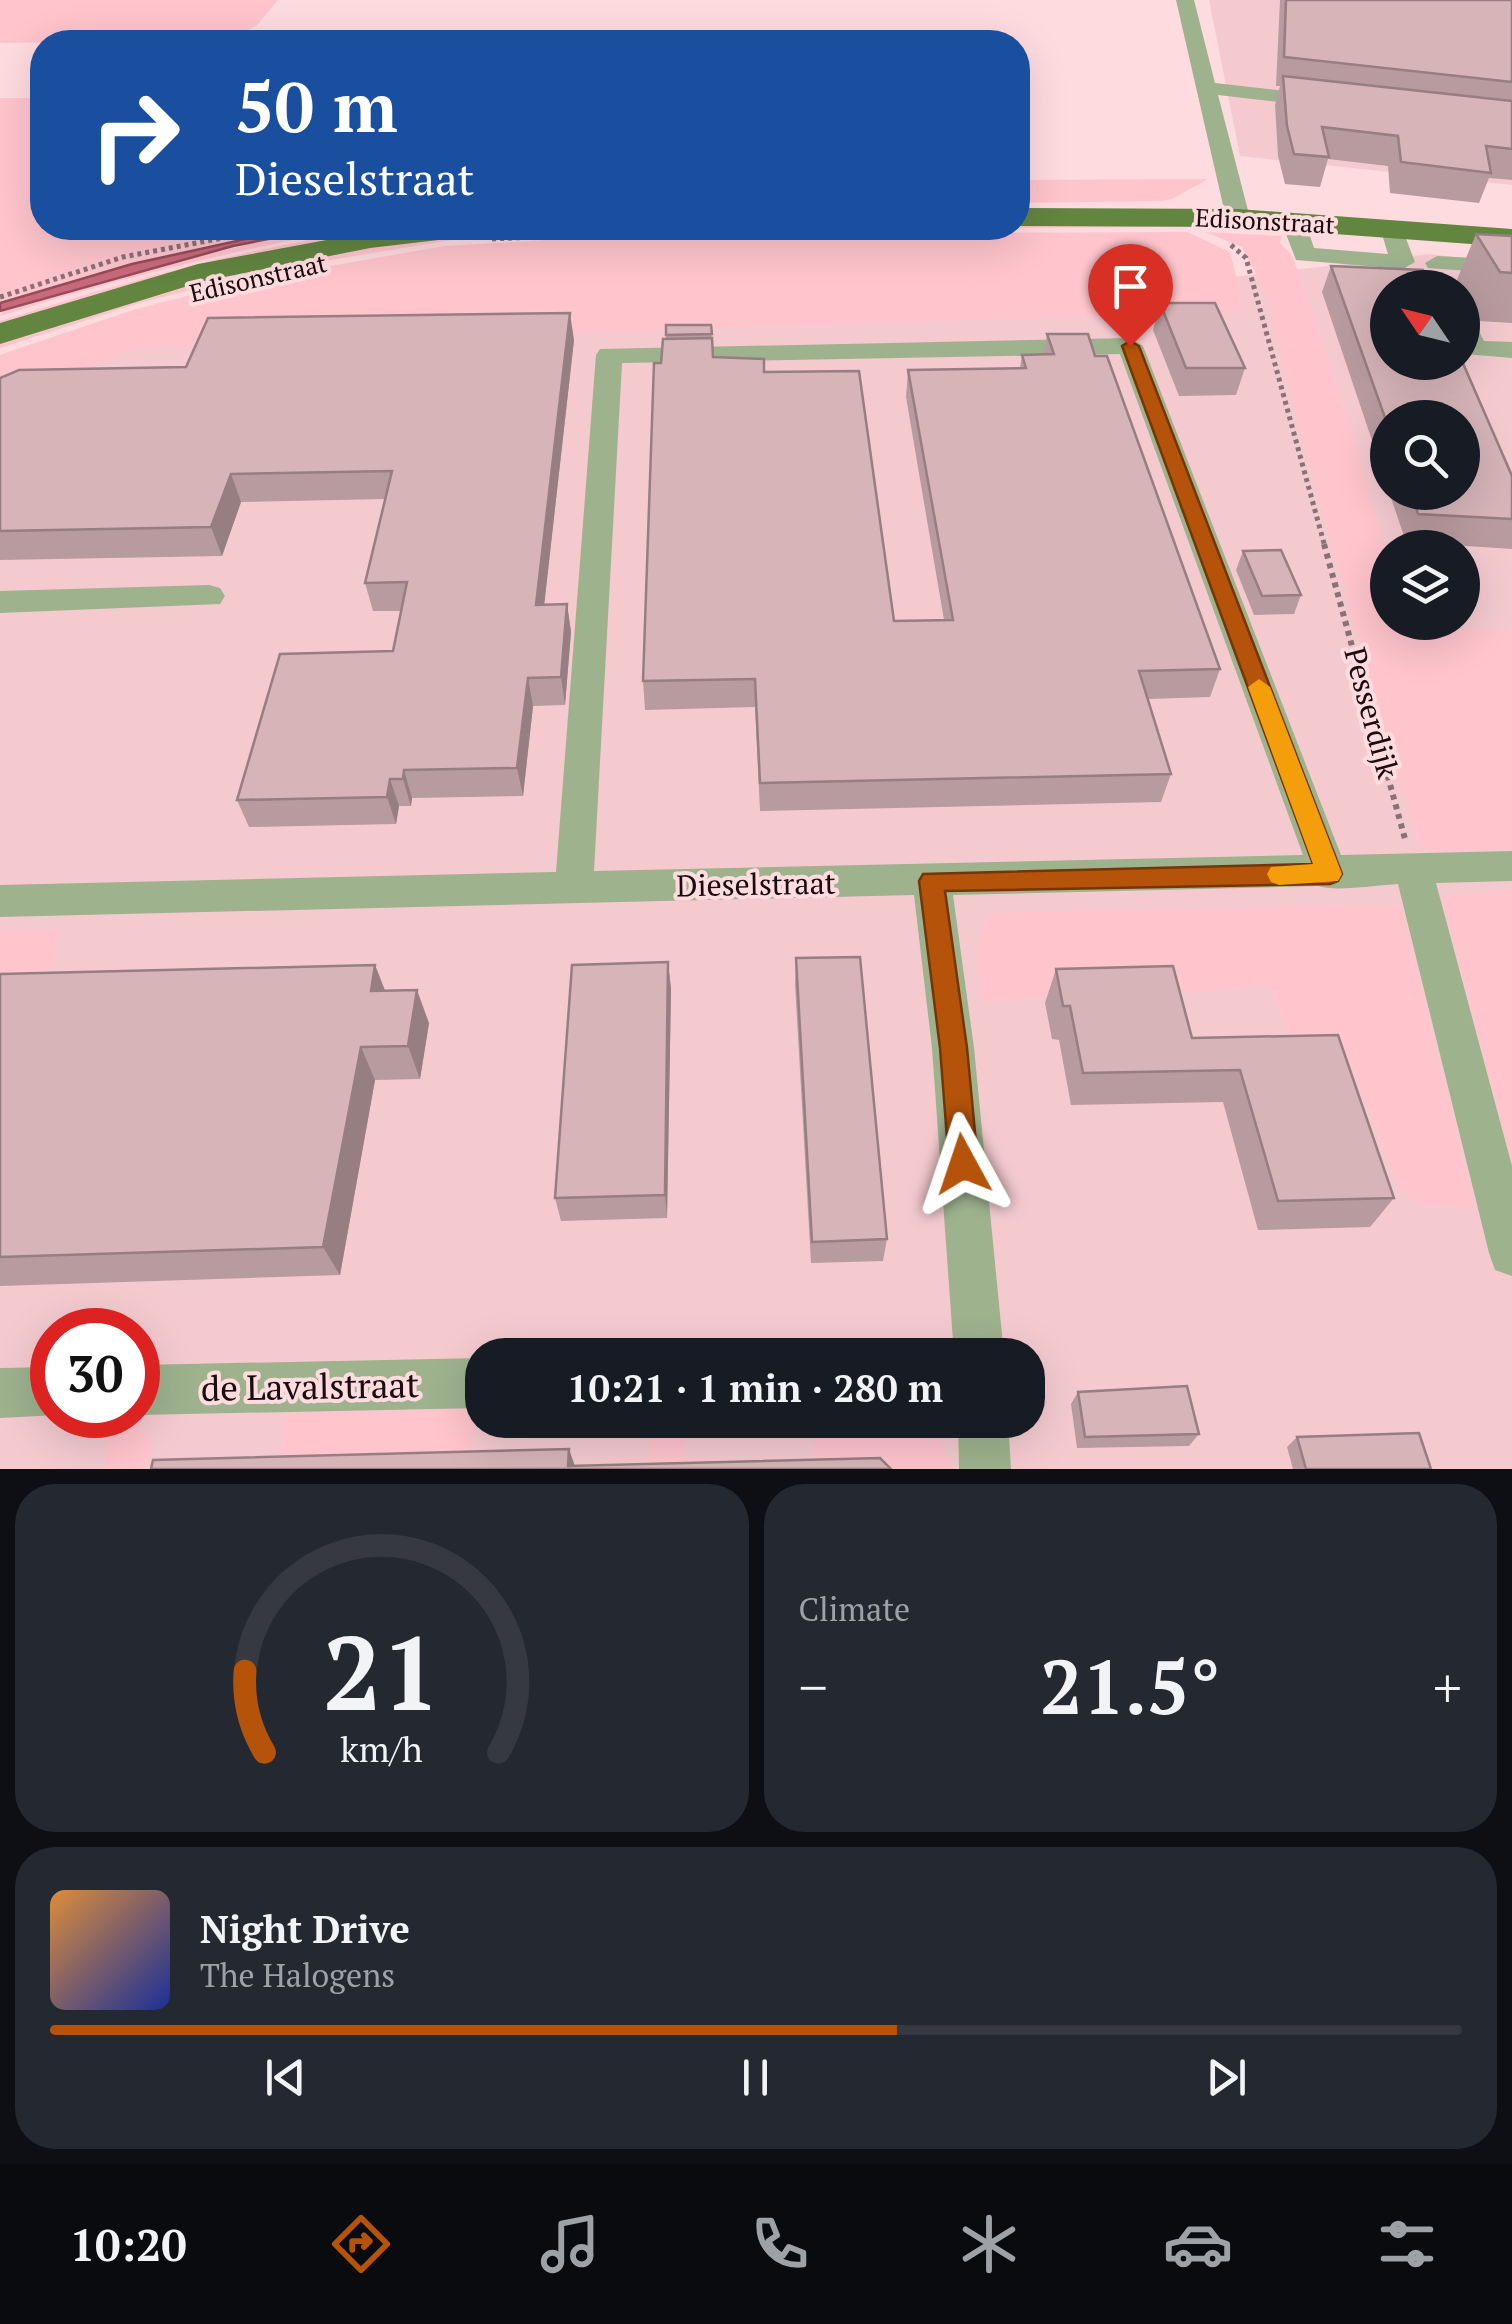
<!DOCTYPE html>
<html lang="en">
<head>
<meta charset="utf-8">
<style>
	:root { --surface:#171b24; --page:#242831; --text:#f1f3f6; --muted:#9ea1a6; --line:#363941; --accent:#b45309 }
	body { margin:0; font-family:"PT Serif",serif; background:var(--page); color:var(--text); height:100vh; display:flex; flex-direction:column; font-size:38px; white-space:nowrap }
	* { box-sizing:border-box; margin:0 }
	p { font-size:32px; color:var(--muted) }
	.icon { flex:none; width:55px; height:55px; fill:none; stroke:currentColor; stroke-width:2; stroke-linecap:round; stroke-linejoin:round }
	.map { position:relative; height:1469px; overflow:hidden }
	.side { display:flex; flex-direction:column; gap:15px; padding:15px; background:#0d0f14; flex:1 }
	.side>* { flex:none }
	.guide { position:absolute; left:30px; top:30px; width:1000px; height:210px; border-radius:40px; box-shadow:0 10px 40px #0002; background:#1a4fa0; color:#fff; overflow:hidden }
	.needle { width:65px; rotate:305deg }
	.tools { position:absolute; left:1370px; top:270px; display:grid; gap:20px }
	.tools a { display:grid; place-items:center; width:110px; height:110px; border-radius:50%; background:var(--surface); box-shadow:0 10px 40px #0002; font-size:50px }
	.speed { position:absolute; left:30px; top:1308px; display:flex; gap:20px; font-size:50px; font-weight:700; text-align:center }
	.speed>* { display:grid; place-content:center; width:130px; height:130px; border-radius:50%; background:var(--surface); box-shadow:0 10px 40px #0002; line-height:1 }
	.speed .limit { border:15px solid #d22; background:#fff; color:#111 }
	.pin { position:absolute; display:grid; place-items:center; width:85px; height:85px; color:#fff; margin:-102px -42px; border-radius:50% 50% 50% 0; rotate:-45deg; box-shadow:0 0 10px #0007 }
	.pin .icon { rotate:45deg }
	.me { position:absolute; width:110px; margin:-55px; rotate:355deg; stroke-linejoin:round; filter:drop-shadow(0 0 8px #0008) }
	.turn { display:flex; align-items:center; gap:35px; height:210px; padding:0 40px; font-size:45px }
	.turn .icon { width:130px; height:130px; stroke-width:2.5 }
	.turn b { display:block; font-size:70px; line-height:85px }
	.big { font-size:75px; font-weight:600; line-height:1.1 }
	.side .widget { flex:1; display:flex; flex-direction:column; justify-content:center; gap:15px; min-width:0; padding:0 35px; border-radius:40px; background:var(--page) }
	.side .dial { align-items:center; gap:0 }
	.dial svg { height:260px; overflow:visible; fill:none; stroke:var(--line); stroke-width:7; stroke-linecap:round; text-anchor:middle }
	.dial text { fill:var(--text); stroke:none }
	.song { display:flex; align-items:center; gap:30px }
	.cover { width:120px; height:120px; border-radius:15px; background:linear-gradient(135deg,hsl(30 70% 55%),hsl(230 70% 35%)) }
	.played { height:10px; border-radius:5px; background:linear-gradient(90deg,var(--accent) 60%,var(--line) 60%) }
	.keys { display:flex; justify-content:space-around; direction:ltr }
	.heat { display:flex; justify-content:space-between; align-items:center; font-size:55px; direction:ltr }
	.side .tiles { flex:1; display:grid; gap:15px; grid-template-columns:1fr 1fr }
	.widget:last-child { grid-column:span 2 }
	.trip { position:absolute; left:465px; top:1338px; width:580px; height:100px; border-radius:40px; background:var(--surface); box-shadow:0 10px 40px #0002; font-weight:600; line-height:100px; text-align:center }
	.menu { display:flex; height:160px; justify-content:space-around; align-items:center; background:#090b0e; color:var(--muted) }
	.menu .icon { width:70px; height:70px }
	.menu .selected { color:var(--accent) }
	.menu b { font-size:45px; color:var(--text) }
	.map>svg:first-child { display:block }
</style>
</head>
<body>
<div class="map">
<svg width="1512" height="1469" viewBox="0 0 1512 1469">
	<rect width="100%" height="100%" fill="#fedbdf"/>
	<path fill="#f4cacf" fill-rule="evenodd" d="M 1209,0 L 1512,0 L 1512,185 L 1240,156 Z
		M 1429,254 L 1512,264 L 1512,1469 L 0,1469 L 0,404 L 144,336 L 1122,290 ZM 1388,288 L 1462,288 L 1462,362 L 1388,362 ZM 1388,418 L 1462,418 L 1462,492 L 1388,492 ZM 1388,548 L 1462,548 L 1462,622 L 1388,622 ZM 52,1330 L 138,1330 L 138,1415 L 52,1415 ZM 482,1355 L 1028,1355 L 1028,1420 L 482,1420 Z"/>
	<path fill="#ffc4cc" d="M 0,0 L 278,0 L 256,26 L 225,41 L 0,43 Z
		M 0,98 L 42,98 L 42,228 L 296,228 L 93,274 L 0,303 Z
		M 1208,179 L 1172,199 L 1158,201 L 1018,203 L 1018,180 Z
		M 1018,223 L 1185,227 L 605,230 L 458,239 L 281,268 L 143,302 L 0,348 L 0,341 L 235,271 L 383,244 L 476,233 L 542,228 L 1018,228 Z
		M 319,228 L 352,228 C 232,251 116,279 0,316 L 4,309 L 124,274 Z
		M 387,228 L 413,228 C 272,245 136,281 0,325 L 0,321 C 127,281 254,245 387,228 Z
		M 1187,232 L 1230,252 L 1245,311 L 141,347 L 0,399 L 0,355 L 17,349 L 136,309 L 250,280 L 445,246 L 647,234 Z
		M 1205,232 L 1282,236 L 1280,243 L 1292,255 L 1353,435 L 1387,555 L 1388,622 L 1512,631 L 1512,849 L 1430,851 L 1418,843 L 1300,431 L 1268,297 L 1242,247 Z
		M 1512,890 L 1512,1165 L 1442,896 Z
		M 1400,905 L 1475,1209 L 1421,1204 L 1402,1193 L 1351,1066 L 1340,1057 L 1295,1056 L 1271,988 L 1264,985 L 1193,992 L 1134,990 L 983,1002 L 978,943 L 988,913 Z
		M 59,930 L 51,971 L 0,972 L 0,931 Z
		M 470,1410 L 476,1417 L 469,1469 L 277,1469 L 287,1413 Z
		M 137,1417 L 149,1442 L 145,1469 L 104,1469 L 116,1419 Z
		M 648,1420 L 685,1420 L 685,1469 L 647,1469 Z
		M 813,1420 L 917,1420 L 942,1444 L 953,1469 L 889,1469 L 878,1461 L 813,1459 Z"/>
	<path fill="#c9697b" stroke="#944d5b" stroke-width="2.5" d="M 296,228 L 319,229 L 233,246 L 0,311 L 0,303 L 132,264 Z"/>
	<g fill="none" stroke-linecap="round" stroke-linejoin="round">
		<path stroke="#897275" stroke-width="4" stroke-dasharray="2.5 2.5" stroke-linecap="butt" d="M 220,238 L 273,228
			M 507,238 L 624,232 L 1005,231"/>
		<path stroke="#897275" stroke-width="5" stroke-dasharray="4 4" stroke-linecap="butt" d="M 492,239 L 554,236
			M 1231,245 L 1246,258 L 1325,547
			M 0,297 L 123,257 L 233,236"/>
		<path stroke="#897275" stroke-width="6" stroke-dasharray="5 5" stroke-linecap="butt" d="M 1324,544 L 1405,839"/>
		<path fill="#9eb28e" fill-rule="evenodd" d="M 1176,0 L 1194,0 L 1215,83 L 1322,95 L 1332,101 L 1322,107 L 1218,95 L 1250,218 L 1246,223 L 1230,223 L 1226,218 Z
			M 1293,214 L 1305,221 L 1314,248 L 1388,254 L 1380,228 L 1392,221 L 1400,223 L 1415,262 L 1403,269 L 1296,260 L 1281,221 Z
			M 1437,256 L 1512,260 L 1512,274 L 1428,268 L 1425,263 Z
			M 1462,313 L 1471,316 L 1484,341 L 1512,342 L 1512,358 L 1465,354 Z
			M 1130,338 L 1143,346 L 1341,855 L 1512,851 L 1512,881 L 1436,883 L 1512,1166 L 1512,1276 L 1495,1270 L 1489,1253 L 1398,884 C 1377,885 1335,892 1318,886 L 953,895 L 974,1048 L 1004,1355 L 954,1355 L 932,1048 L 914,895 L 0,917 L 0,885 L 556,872 L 596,355 L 600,349 ZM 1120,354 L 1303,855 L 594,871 L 622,363 Z
			M 209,585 L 220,588 L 225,596 L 220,604 L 0,613 L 0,591 Z
			M 482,1358 L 482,1408 L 138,1415 L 138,1365 Z
			M 52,1367 L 52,1415 L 57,1415 L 0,1418 L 0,1368 Z
			M 958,1420 L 1008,1420 L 1011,1469 L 959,1469 Z"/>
		<path fill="#628540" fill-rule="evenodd" d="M 1018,208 L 1238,209 L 1512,229 L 1512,247 L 1238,227 L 1018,226 Z
			M 391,228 L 479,228 L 475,234 L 464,237 L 370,248 L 204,281 L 0,344 L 0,323 L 198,264 Z"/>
	</g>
	<path fill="#b89b9e" d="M 1280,0 L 1512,0 L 1512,180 L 1489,178 L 1479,203 L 1390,193 L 1388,166 L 1328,159 L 1320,187 L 1285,184 L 1278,156 L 1275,105 L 1280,86 L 1276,86 Z
		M 1476,234 L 1512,236 L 1512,323 L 1478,321 L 1462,295 L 1462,288 L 1458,288 L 1456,282 Z
		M 1331,266 L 1512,476 L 1512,549 L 1406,542 L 1389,492 L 1462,492 L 1388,418 L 1388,488 L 1322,292 Z
		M 1160,303 L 1245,368 L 1236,395 L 1179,396 L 1153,330 Z
		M 666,325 L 711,325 L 713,357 L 764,372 L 894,621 L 944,620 L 906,397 L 908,370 L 1020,368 L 1022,355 L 1044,354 L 1047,334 L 1095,356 L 1220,669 L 1210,697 L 1148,699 L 1171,774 L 1161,802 L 760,811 L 755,707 L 645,710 L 643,681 L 661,363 L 666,339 Z
		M 574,340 L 544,605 L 567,604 L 571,632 L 565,705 L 533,706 L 523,796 L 412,798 L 411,806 L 399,806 L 396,824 L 249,827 L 237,800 L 393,651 L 402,611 L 373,611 L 365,583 L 385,499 L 241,502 L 222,556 L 0,560 L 0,378 L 186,367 Z
		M 1243,551 L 1301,595 L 1294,614 L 1254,615 L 1236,570 Z
		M 796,958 L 887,1239 L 883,1261 L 811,1263 L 795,984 Z
		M 668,962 L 671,989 L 667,1218 L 561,1221 L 555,1198 Z
		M 375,965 L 385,990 L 429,1023 L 420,1079 L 375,1080 L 340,1275 L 0,1286 L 0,974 Z
		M 1056,969 L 1192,1038 L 1338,1035 L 1394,1198 L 1370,1227 L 1258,1230 L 1223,1102 L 1071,1105 L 1059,1040 L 1052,1039 L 1045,1003 Z
		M 1078,1392 L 1199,1434 L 1189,1446 L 1077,1448 L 1071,1404 Z
		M 1297,1437 L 1431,1469 L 1293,1469 L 1287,1447 Z"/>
	<path fill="#967e81" d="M 570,313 L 574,340 L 541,633 L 536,605 Z
		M 231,474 L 241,502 L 222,556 L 211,527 Z
		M 567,604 L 571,632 L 565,705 L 561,677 Z
		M 528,678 L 533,706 L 523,796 L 517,768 Z
		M 404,770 L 412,798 L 411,806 L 403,779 Z
		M 390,779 L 399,806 L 396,824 L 387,797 Z
		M 668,962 L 671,989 L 667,1218 L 665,1195 Z
		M 375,965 L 388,999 L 371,991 Z
		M 417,990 L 429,1023 L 420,1079 L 408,1046 Z
		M 361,1047 L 375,1080 L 340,1275 L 323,1247 Z
		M 569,1449 L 576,1469 L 568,1466 Z"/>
	<path fill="#d6b4b8" stroke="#967e81" stroke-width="2.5" d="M 1286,0 L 1512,0 L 1512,82 L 1284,57 Z
		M 1283,76 L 1512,101 L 1512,149 L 1486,146 L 1491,173 L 1401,162 L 1398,136 L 1322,127 L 1329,157 L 1294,154 L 1287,126 Z
		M 1476,234 L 1512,236 L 1512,273 L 1500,272 Z
		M 1331,266 L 1423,270 L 1430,288 L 1388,288 L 1388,362 L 1462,361 L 1512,476 L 1512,519 L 1418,514 L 1411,492 L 1462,492 L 1462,418 L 1388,418 L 1388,426 Z
		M 1160,303 L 1215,303 L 1245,368 L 1186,368 Z
		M 570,313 L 536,605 L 567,604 L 561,677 L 528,678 L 517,768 L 404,770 L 403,779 L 390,779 L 387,797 L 237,800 L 280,654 L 393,651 L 407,582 L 365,583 L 392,471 L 231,474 L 211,527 L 0,531 L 0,378 L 19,370 L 186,367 L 208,318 Z
		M 666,325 L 711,325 L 712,334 L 666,335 Z
		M 1047,334 L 1088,334 L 1095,356 L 1107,356 L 1220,669 L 1139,671 L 1171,774 L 760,783 L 755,679 L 643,681 L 654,363 L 661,363 L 663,339 L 712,338 L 713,357 L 764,359 L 764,372 L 859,371 L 894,621 L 953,620 L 908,370 L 1026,368 L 1022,355 L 1054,354 Z
		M 1281,550 L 1301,595 L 1262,596 L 1243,551 Z
		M 860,957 L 887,1239 L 812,1242 L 796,958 Z
		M 668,962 L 665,1195 L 555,1198 L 572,965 Z
		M 375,965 L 371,991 L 417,990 L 408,1046 L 361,1047 L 323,1247 L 0,1257 L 0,974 Z
		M 1173,966 L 1192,1038 L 1338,1035 L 1394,1198 L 1278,1201 L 1240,1070 L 1083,1073 L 1070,1006 L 1063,1006 L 1056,969 Z
		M 1187,1386 L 1199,1434 L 1085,1437 L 1078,1392 Z
		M 1419,1433 L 1431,1469 L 1306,1469 L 1297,1437 Z
		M 569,1449 L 568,1466 L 880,1458 L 891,1469 L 151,1469 L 153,1460 Z"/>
	<path fill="#b45309" stroke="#753606" stroke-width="2.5" d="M 1130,341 L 1139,346 L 1342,874 L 1338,881 L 1330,884 L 945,891 L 967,1048 L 978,1164 L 974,1173 L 963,1177 L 953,1173 L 949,1164 L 940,1048 L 919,881 L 923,874 L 1313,864 L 1122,346 Z"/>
	<path fill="#f59e0b" d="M 1259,679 L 1270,687 L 1342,874 L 1338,881 L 1279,885 L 1271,882 L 1267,874 L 1271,867 L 1313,864 L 1248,687 Z"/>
	<g text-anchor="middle" stroke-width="8" stroke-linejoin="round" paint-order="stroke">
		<g font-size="25" fill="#190d0f" stroke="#fedbdf">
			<text transform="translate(1265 221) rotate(3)" y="9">Edisonstraat</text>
			<text transform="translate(258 278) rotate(-13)" y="9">Edisonstraat</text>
		</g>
		<g font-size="30" fill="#190d0f" stroke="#fedbdf">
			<text transform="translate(1371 713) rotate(75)" y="10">Pesserdijk</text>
			<text transform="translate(756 885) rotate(-1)" y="10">Dieselstraat</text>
		</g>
		<g font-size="35" fill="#190d0f" stroke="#fedbdf">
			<text transform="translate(310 1387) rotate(-1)" y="12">de Lavalstraat</text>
		</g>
	</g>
</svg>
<div class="tools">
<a><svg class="needle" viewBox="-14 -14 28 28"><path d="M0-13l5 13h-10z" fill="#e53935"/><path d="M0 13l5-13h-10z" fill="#9ea1a6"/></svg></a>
<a><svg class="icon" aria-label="search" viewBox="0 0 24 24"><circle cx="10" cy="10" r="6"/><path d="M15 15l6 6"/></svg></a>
<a><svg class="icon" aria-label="layers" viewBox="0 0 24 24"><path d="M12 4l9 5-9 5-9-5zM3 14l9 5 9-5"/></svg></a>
</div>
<div class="speed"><div class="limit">30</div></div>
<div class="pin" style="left:1130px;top:346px;background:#d93025"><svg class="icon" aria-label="arrive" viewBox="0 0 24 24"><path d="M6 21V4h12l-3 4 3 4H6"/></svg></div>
<svg class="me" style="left:963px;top:1164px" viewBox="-20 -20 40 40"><path d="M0-17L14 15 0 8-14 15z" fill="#b45309" stroke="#fff" stroke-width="4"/></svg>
<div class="trip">10:21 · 1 min · 280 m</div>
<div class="guide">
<div class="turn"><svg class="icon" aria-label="right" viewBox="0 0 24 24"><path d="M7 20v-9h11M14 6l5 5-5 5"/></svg><div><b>50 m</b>Dieselstraat</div></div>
</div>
</div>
<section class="side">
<div class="tiles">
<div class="widget dial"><svg viewBox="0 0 100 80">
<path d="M14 69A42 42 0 1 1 86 69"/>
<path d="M14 69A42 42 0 0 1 8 44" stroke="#b45309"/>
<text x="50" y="56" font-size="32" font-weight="700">21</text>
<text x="50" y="72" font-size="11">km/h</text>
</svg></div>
<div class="widget"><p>Climate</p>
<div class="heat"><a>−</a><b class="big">21.5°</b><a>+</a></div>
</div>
<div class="widget">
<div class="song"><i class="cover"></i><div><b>Night Drive</b><p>The Halogens</p></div></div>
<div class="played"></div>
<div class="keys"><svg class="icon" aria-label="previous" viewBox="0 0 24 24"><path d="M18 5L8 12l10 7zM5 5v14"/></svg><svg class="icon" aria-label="pause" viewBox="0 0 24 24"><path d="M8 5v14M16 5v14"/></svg><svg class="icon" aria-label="next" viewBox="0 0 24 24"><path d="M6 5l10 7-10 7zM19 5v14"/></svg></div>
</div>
</div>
</section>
<nav class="menu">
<b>10:20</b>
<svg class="icon selected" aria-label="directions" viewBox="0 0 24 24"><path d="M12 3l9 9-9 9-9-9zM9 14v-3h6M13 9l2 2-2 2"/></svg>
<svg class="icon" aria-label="music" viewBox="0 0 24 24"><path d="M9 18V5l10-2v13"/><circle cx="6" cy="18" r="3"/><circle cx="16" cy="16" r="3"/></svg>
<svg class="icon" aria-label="phone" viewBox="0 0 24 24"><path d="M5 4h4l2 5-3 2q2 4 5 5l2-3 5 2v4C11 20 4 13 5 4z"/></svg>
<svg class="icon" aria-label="climate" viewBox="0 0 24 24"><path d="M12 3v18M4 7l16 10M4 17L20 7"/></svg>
<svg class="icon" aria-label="car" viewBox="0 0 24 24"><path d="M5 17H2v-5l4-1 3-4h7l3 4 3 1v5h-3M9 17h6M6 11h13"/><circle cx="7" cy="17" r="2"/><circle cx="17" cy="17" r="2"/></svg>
<svg class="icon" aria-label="filters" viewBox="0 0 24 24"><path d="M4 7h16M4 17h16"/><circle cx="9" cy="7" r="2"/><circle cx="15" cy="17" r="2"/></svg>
</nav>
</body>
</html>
